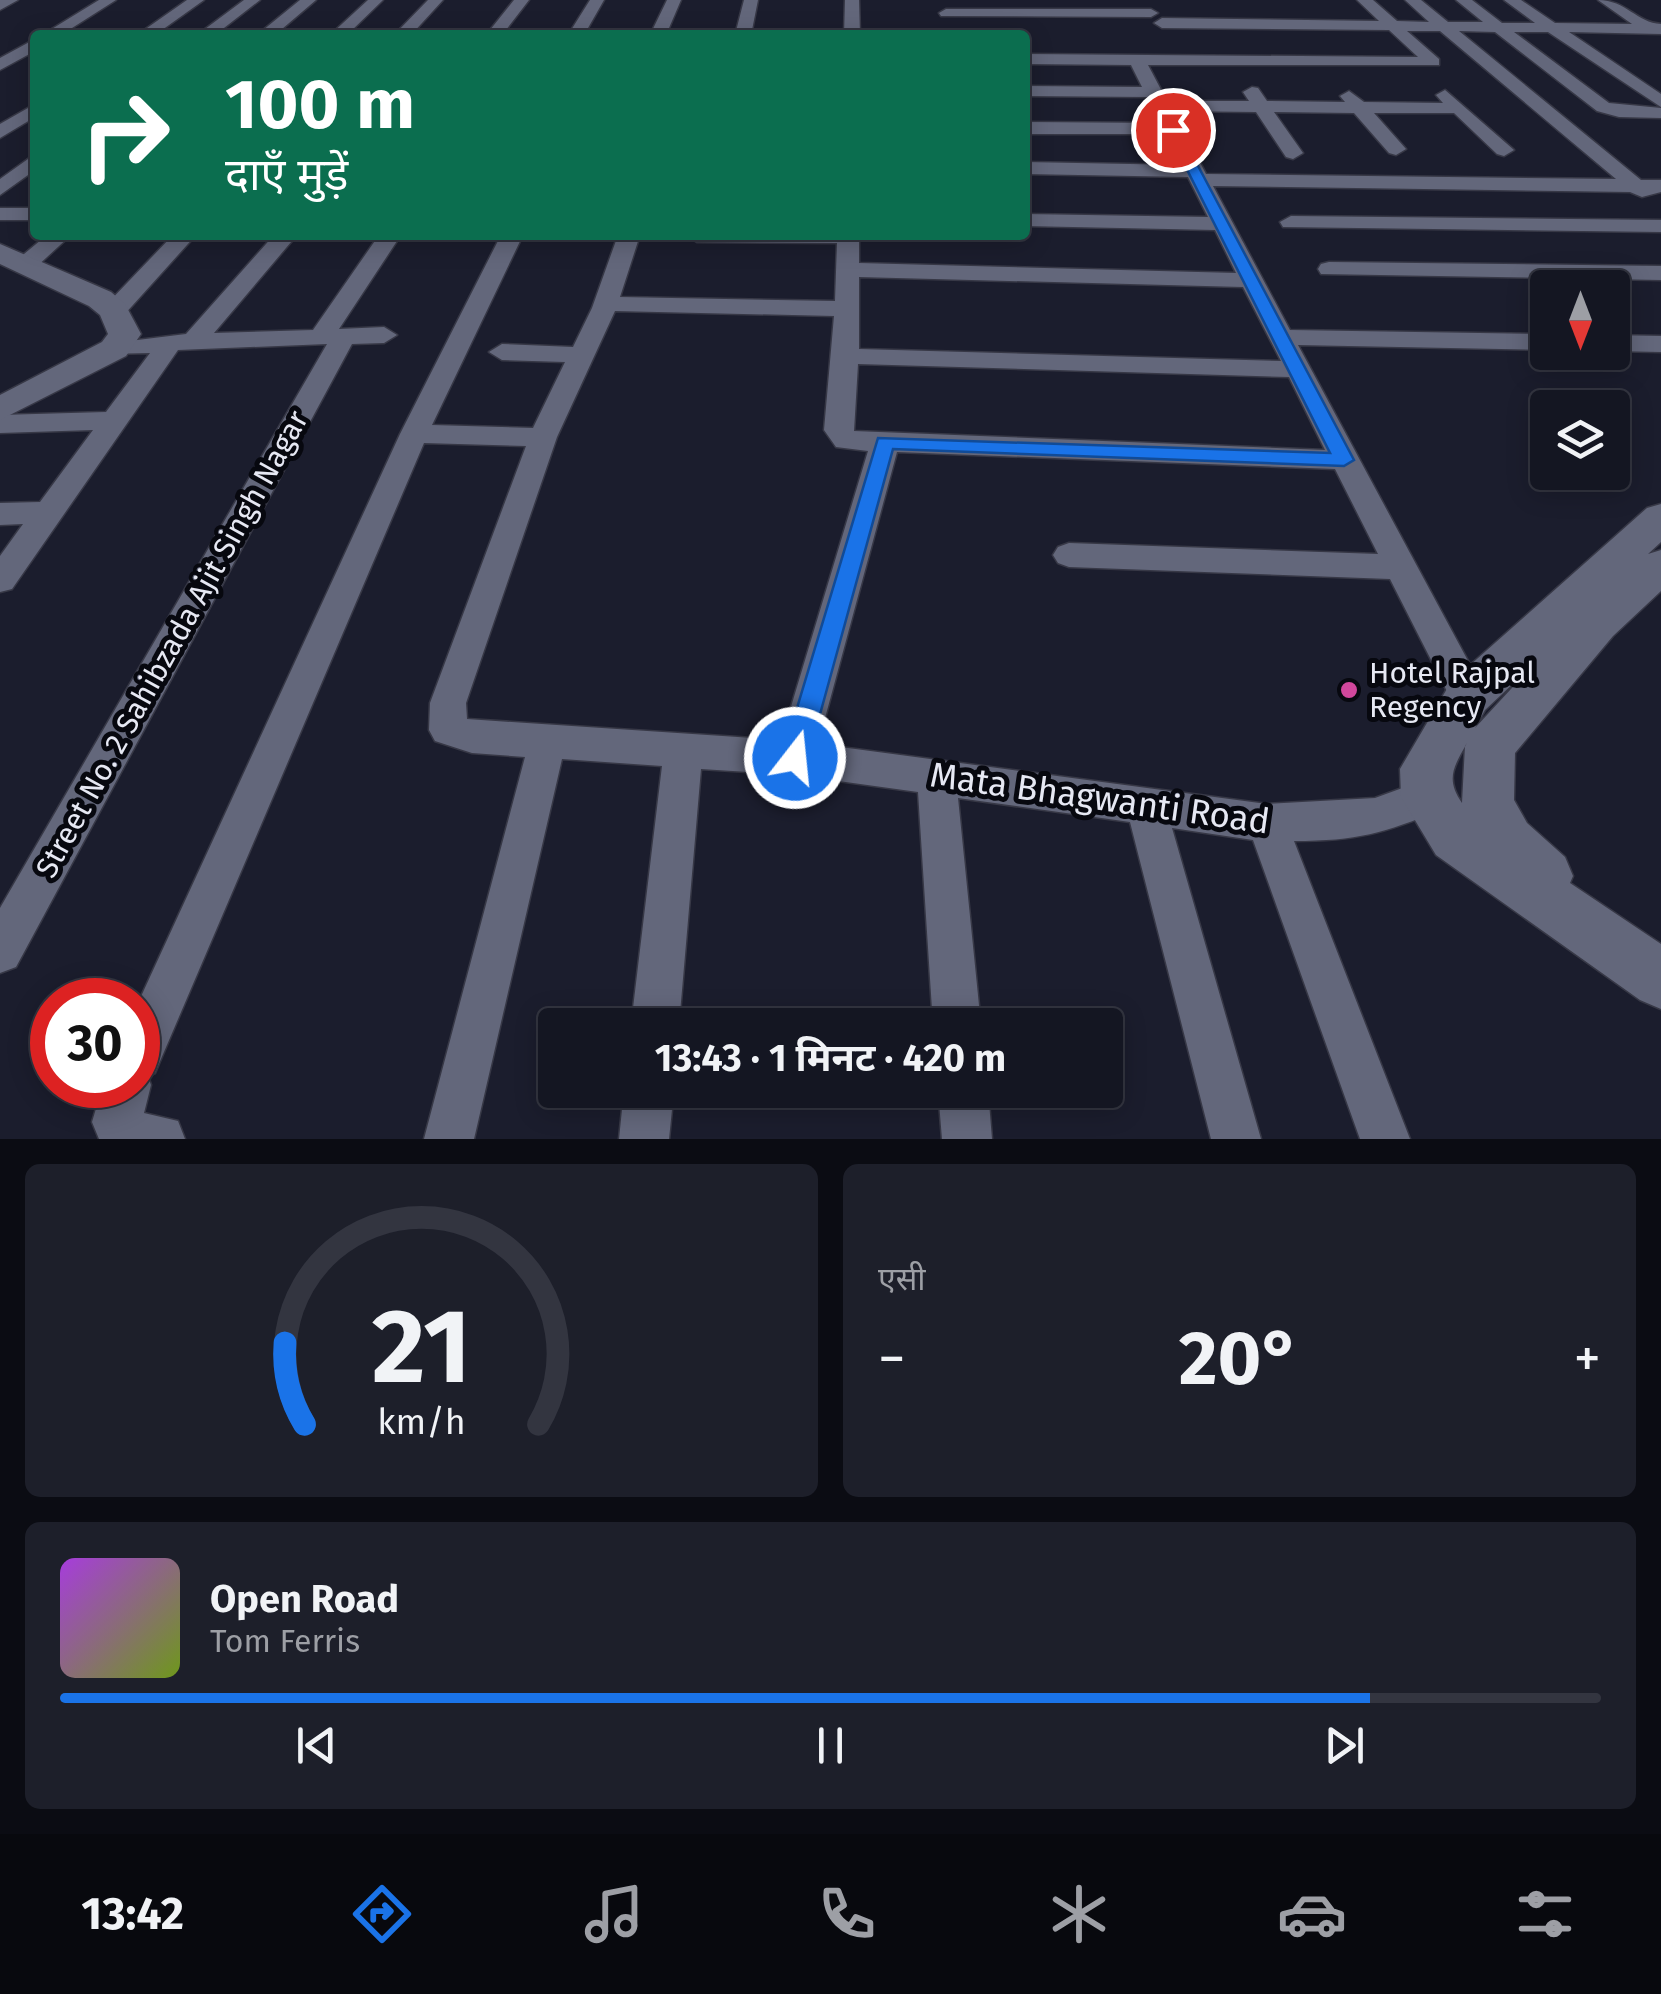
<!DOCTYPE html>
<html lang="hi">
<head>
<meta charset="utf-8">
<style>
	:root { --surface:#141622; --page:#1d1f2a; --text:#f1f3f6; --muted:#9d9fa5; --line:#333540; --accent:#1a73e8 }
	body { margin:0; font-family:"Fira Sans","Noto Sans Devanagari",sans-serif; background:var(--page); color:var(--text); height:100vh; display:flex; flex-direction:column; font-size:38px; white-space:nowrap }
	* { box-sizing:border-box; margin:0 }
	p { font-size:32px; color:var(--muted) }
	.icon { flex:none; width:55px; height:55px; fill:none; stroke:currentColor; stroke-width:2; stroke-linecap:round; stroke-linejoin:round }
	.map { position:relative; height:1139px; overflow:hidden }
	.drawer { display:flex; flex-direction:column; gap:25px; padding:25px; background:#0b0c13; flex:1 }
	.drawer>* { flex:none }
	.guide { position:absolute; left:30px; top:30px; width:1000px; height:210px; border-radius:10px; box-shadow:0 5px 25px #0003,0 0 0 2px var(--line); background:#0b6e4f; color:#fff; overflow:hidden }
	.needle { width:65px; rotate:180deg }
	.buttons { position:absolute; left:1530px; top:270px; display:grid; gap:20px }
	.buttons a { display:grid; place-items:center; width:100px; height:100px; border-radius:10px; background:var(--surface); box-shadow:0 5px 25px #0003,0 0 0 2px var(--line); font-size:50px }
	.speed { position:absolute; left:30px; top:978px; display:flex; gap:20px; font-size:50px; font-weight:700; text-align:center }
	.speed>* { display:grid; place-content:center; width:130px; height:130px; border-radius:50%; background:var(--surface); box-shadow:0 5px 25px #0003,0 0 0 2px var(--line); line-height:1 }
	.speed .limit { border:15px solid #d22; background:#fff; color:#111 }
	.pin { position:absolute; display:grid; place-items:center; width:85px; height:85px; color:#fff; margin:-42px; border:5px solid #fff; border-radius:50%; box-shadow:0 2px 10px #0007 }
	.me { position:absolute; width:110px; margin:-55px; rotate:16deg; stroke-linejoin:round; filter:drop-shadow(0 0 8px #0008) }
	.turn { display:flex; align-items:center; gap:35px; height:210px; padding:0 30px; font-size:45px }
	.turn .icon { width:130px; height:130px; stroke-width:2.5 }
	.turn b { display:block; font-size:70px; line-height:85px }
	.big { font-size:75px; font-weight:700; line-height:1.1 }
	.drawer .tile { flex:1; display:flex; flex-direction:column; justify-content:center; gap:15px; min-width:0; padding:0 35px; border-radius:15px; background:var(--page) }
	.drawer .dial { align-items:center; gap:0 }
	.dial svg { height:260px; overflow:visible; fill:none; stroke:var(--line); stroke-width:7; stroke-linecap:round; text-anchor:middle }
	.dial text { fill:var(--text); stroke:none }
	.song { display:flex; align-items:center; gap:30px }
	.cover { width:120px; height:120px; border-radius:15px; background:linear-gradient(135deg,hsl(280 70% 55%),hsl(80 70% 35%)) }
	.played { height:10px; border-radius:5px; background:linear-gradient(90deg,var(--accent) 85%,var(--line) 85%) }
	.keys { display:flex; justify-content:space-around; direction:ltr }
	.heat { display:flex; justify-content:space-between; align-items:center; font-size:55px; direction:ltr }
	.drawer .tiles { flex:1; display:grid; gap:25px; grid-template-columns:1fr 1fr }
	.tile:last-child { grid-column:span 2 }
	.trip { position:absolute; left:538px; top:1008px; width:585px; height:100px; border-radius:10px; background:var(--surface); box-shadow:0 5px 25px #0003,0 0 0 2px var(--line); font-weight:700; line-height:100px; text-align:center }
	.tab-bar { display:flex; height:160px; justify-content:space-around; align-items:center; background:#08090e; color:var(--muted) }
	.tab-bar .icon { width:70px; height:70px }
	.tab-bar .selected { color:var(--accent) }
	.tab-bar b { font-size:45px; color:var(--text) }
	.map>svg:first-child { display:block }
</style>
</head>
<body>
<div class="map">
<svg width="1661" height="1139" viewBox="0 0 1661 1139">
	<rect width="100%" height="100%" fill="#1b1d2d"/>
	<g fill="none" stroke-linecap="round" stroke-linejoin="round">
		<defs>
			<path id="minor" d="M 0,0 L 18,0 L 0,10 Z
				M 99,0 L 116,0 L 61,35 L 42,35 Z
				M 187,0 L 204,0 L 155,35 L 137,35 Z
				M 244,0 L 260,0 L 215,35 L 197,35 Z
				M 300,0 L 316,0 L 275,35 L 257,35 Z
				M 368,0 L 383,0 L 347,35 L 330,35 Z
				M 428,0 L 443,0 L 411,35 L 394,35 Z
				M 514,0 L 529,0 L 502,35 L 486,35 Z
				M 590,0 L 604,0 L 584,35 L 568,35 Z
				M 667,0 L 681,0 L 666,35 L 650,35 Z
				M 744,0 L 758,0 L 751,35 L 735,35 Z
				M 845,0 L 859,0 L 860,35 L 844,35 Z
				M 1357,0 L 1373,0 L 1397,21 L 1429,22 L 1405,0 L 1421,0 L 1448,22 L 1483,22 L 1456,0 L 1472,0 L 1502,23 L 1535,23 L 1504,0 L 1521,0 L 1555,23 L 1632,24 L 1598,0 C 1626,0 1637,23 1661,24 L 1661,34 L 1569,32 L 1661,94 L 1661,107 L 1548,32 L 1514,32 L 1609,103 L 1661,108 L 1661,118 L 1619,117 L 1597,111 L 1495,32 L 1459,31 L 1641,180 L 1661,180 L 1661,192 L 1642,197 L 1630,192 L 1213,186 L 1290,330 L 1548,334 L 1548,350 L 1298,345 L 1481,685 L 1486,696 L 1481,707 L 1468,711 L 1455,707 L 1390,579 L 1069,567 L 1058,563 L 1053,555 L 1058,547 L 1069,543 L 1378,554 L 1335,469 L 897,452 L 818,744 L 1267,804 L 1375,798 L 1427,779 L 1441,784 L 1447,797 L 1441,810 C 1383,833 1358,841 1294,841 L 1410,1139 L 1360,1139 L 1253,840 L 1172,828 L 1261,1139 L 1211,1139 L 1130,822 L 958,798 L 981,1025 L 933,1025 L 918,792 L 795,775 L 701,769 L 679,1025 L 631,1025 L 662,766 L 562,759 L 474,1139 L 424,1139 L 525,757 L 472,753 L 435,741 L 429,730 L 430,703 L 526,446 L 424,443 L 155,1073 L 148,1076 L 151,1085 L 144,1113 L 178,1121 L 185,1139 L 99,1139 L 92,1122 L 103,1085 L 138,1085 L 138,1003 L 400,434 L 501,235 L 523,235 L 432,425 L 533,428 L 565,362 L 502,360 L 489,352 L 502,344 L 573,347 L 592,308 L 618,235 L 640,235 L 620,297 L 835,301 L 837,243 L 697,242 L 686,235 L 859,235 L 859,263 L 1236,273 L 1215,230 L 1025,226 L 1025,214 L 1208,217 L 1188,177 L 1025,174 L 1025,162 L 1182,165 L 1166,134 L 1025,134 L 1025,122 L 1161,123 L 1148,97 L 1025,96 L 1025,86 L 1142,87 L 1131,65 L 1025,64 L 1025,54 L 1418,57 L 1389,30 L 1162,28 L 1154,23 L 1162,18 L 1379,21 ZM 1407,31 L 1440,31 L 1616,179 L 1206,174 L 1173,111 L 1256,112 L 1286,157 L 1293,159 L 1303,153 L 1274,112 L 1354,113 L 1389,153 L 1396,155 L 1406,149 L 1374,113 L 1454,113 L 1497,154 L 1504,156 L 1514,150 L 1445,90 L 1436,95 L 1443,103 L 1364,102 L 1349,91 L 1340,96 L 1345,102 L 1267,101 L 1258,88 L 1252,87 L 1243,92 L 1249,101 L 1167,101 L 1148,65 L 1439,65 L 1439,59 ZM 859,277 L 1243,287 L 1281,361 L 859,349 ZM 615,311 L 834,316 L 824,430 L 836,447 L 868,451 L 781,740 L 467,719 L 466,703 L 557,437 ZM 858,364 L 1289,377 L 1325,450 L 854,431 Z
				M 946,9 L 1151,9 L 1158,13 L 1151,17 L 941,16 L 939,13 Z
				M 35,39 L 35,51 L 0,70 L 0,58 Z
				M 35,104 L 35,117 L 0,138 L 0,124 Z
				M 35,154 L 35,170 L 0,195 L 0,179 Z
				M 0,208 L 35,208 L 35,220 L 0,220 Z
				M 1291,216 L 1661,220 L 1661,232 L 1283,227 L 1280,222 Z
				M 47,235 L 71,235 L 34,269 L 18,269 L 15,264 L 18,259 Z
				M 173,235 L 196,235 L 123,316 L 105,316 L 102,311 L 105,306 Z
				M 274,235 L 297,235 L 214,333 L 313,330 L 379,235 L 401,235 L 339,329 L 384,327 L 397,335 L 384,343 L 352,344 L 16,967 L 0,973 L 0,908 L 327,344 L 178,350 L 12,589 L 0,592 L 0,556 L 23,524 L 0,525 L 0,503 L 40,502 L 93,430 L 0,433 L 0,415 L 106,412 L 150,353 L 105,354 L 101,349 L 105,344 L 186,334 Z
				M 1329,262 L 1661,266 L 1661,280 L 1321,274 L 1318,269 L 1321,264 Z
				M 1612,335 L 1661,336 L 1661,352 L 1612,351 Z
				M 624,1090 L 674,1090 L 669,1139 L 619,1139 Z
				M 938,1090 L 988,1090 L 992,1139 L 942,1139 Z"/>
			<path id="tertiary" d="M 0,244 L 111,292 L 125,304 L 141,334 L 126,356 L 0,420 L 0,395 L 102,342 L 108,334 L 100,315 L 89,306 L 0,264 Z
				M 1661,504 L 1661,542 L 1648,554 L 1661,550 L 1661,591 L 1613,636 L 1515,753 L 1514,800 L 1527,823 L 1565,857 L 1573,876 L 1570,883 L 1661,944 L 1661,1009 L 1640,1000 L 1436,855 L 1401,797 L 1400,769 L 1451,682 L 1647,508 ZM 1535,663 L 1475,728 L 1485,710 ZM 1467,743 L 1465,746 L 1462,803 C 1445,779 1454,766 1467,743 Z"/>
		</defs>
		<use href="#minor" stroke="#373846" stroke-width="3"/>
		<use href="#tertiary" stroke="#373846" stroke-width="3"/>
		<use href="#minor" fill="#63677b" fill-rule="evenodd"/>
		<use href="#tertiary" fill="#63677b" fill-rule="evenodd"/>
	</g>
	<path fill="#1a73e8" stroke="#114b97" stroke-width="2.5" d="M 1173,126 L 1179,130 L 1354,460 L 1344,466 L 893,449 L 808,758 L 805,767 L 795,770 L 785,767 L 782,758 L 878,438 L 1330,453 L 1167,130 Z"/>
	<circle fill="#d1479c" stroke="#07080f" stroke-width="4" cx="1349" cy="690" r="10"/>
	<g text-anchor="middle" stroke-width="10" stroke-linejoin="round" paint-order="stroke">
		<g font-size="30" fill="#e6e8f3" stroke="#07080f">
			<text transform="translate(172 644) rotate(-61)" y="10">Street No. 2 Sahibzada Ajit Singh Nagar</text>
		</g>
		<g font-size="30" fill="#e6e8f3" stroke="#07080f" text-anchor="start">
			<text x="1369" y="683">Hotel Rajpal<tspan x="1369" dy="34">Regency</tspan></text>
		</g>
		<g font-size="35" fill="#e6e8f3" stroke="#07080f">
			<text transform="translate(1100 798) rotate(8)" y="12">Mata Bhagwanti Road</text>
		</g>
	</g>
</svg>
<div class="buttons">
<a><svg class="needle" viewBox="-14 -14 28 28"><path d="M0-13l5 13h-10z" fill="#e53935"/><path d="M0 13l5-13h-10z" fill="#9d9fa5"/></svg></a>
<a><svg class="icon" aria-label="layers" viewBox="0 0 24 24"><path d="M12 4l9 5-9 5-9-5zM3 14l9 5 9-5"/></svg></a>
</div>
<div class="speed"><div class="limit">30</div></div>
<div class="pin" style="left:1173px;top:130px;background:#d93025"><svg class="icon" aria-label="arrive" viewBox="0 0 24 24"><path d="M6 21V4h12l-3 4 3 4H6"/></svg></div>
<svg class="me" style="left:795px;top:758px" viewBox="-20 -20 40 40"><circle r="17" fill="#1a73e8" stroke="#fff" stroke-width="3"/><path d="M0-11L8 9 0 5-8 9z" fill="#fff"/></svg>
<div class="trip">13:43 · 1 मिनट · 420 m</div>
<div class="guide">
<div class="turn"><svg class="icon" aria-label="right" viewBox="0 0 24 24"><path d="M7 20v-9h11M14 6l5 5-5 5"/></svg><div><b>100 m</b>दाएँ मुड़ें</div></div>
</div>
</div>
<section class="drawer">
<div class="tiles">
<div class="tile dial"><svg viewBox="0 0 100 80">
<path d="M14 69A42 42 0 1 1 86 69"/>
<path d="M14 69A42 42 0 0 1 8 44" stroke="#1a73e8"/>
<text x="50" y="56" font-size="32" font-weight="700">21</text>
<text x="50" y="72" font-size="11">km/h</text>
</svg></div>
<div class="tile"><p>एसी</p>
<div class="heat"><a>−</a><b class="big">20°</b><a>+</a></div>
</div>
<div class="tile">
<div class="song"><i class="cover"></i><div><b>Open Road</b><p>Tom Ferris</p></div></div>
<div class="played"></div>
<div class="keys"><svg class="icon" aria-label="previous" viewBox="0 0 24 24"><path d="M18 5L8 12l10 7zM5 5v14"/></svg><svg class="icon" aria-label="pause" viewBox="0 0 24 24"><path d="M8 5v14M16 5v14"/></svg><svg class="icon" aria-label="next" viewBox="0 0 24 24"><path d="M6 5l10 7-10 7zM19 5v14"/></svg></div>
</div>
</div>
</section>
<nav class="tab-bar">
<b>13:42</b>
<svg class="icon selected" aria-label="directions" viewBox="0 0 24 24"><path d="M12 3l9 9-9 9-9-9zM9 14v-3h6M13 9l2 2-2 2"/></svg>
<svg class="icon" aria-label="music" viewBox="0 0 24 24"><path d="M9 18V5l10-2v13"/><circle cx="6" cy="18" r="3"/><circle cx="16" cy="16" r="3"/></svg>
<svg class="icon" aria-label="phone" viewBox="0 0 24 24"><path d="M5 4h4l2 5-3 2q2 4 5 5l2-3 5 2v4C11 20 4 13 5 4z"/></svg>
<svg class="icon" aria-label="climate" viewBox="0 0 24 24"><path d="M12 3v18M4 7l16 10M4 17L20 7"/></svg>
<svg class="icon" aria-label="car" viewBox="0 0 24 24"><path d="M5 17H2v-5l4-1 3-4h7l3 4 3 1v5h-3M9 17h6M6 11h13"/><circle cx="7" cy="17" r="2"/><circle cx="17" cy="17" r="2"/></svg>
<svg class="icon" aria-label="filters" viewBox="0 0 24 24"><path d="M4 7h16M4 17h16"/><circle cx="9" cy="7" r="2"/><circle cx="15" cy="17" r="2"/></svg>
</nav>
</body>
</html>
